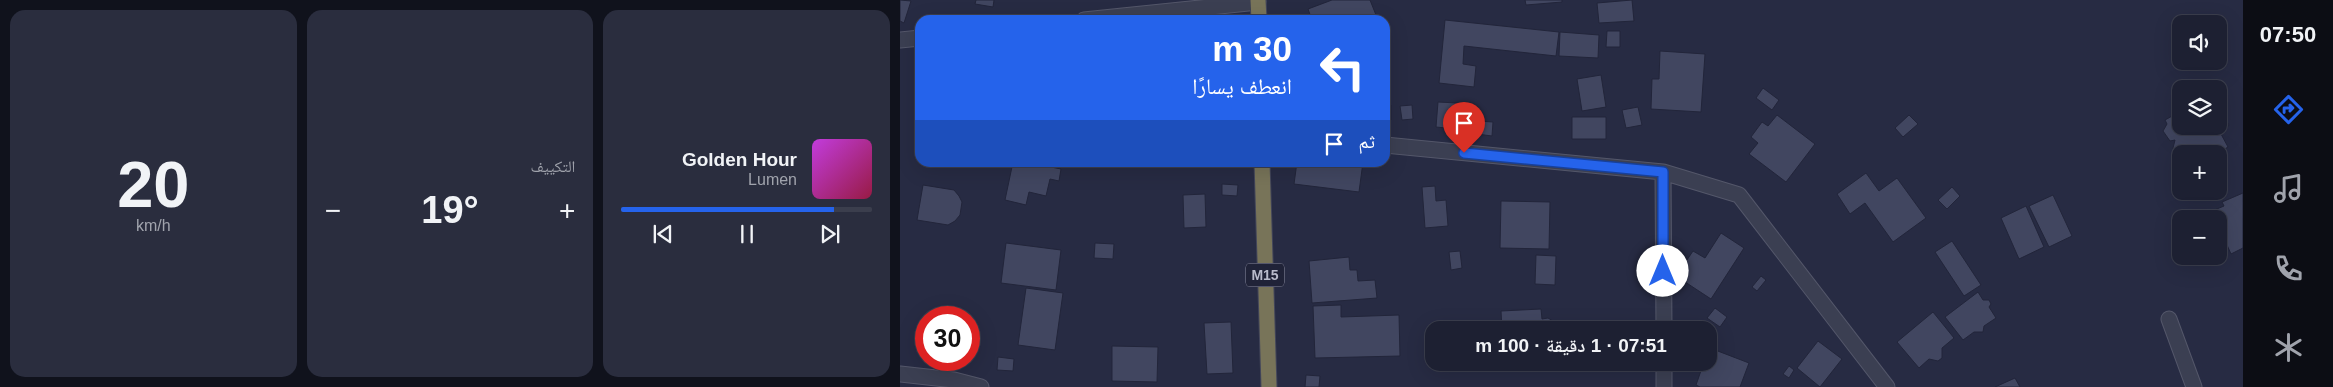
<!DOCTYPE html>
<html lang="ar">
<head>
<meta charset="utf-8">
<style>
	:root { --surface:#1d2032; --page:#2a2d3e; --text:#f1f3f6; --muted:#a0a3ac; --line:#3b3e4d; --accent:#2563eb }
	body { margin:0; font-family:Arial,"Noto Naskh Arabic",sans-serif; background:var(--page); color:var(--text); direction:rtl; height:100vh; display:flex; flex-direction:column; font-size:19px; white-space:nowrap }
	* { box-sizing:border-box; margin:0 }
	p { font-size:16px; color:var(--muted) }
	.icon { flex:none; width:28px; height:28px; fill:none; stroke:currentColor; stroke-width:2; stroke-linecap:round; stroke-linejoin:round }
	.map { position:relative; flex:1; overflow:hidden; direction:ltr }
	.sheet { display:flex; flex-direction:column; gap:10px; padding:10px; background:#10121c; width:900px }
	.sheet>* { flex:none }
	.top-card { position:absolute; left:15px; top:15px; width:475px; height:152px; border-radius:15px; box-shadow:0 5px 20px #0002,0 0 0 1px var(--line); direction:rtl; background:#2563eb; color:#fff; overflow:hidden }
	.buttons { position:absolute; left:1272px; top:15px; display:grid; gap:10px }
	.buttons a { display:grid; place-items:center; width:55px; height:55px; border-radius:10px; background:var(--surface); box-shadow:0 5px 20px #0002,0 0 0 1px var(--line); font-size:25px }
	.speed { position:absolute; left:15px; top:306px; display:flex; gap:10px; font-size:25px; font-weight:700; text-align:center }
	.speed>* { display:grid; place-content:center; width:65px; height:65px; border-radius:50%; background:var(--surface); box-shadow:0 5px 20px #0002,0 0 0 1px var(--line); line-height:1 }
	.speed .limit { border:8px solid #d22; background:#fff; color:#111 }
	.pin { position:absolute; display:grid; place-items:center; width:42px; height:42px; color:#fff; margin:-51px -21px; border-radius:50% 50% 50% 0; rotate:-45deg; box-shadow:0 0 5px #0007 }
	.pin .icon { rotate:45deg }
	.me { position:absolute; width:55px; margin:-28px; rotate:0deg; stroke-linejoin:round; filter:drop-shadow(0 0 4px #0008) }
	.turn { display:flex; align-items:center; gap:18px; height:105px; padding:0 15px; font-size:22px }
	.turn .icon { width:65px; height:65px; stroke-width:2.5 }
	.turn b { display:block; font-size:35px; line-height:42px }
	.then { display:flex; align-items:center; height:48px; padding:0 15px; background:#0003; gap:10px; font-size:19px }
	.big { font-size:38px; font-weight:600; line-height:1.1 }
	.sheet .card { flex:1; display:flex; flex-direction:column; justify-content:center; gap:8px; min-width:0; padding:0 18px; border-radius:15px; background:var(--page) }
	.sheet .dial { align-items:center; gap:0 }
	.dial b { font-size:65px; line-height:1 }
	.song { display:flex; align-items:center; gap:15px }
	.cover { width:60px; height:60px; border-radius:8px; background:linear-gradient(135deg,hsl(290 70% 55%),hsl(340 70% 35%)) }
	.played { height:5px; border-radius:2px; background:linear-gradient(90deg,var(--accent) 85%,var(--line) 85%) }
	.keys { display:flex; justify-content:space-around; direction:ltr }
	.heat { display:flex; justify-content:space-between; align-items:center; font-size:28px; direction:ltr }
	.sheet .tiles { flex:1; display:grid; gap:10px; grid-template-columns:repeat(3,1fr) }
	.trip { position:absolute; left:525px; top:321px; width:292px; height:50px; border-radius:15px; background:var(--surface); box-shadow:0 5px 20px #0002,0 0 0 1px var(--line); font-weight:600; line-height:50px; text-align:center; direction:rtl }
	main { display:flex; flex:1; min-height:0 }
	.tabs { display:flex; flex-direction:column; width:90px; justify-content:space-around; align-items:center; background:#0c0d14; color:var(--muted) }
	.tabs .icon { width:35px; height:35px }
	.tabs .selected { color:var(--accent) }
	.tabs b { font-size:22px; color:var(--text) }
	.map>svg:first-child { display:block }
</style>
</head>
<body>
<main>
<nav class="tabs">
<b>07:50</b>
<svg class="icon selected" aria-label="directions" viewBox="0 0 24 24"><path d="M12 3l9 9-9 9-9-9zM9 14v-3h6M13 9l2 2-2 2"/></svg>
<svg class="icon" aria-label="music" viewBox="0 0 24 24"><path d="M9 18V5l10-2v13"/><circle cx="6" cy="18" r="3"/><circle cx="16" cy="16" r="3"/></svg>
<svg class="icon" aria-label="phone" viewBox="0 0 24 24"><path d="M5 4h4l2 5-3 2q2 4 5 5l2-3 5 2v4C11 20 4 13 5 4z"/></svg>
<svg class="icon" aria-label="climate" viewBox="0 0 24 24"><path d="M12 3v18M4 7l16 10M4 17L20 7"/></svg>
</nav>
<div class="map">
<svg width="1343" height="387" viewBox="0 0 1343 387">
	<rect width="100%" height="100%" fill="#272b43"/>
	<path fill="#414660" stroke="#22253a" d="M 0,0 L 11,1 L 4,23 L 0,21 Z
		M 76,0 L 94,0 L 93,7 L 75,4 Z
		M 432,0 L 470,0 L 478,20 L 412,20 L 408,9 Z
		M 625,0 L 662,0 L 662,2 L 626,5 Z
		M 732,0 L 734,21 L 699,23 L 697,3 Z
		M 545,20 L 659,32 L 656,56 L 564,46 L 563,64 L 576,66 L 574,87 L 539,83 Z
		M 707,31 L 720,31 L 720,47 L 706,47 Z
		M 660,32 L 699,35 L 698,58 L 659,56 Z
		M 760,51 L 805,54 L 801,112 L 751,109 L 752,79 L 759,79 Z
		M 701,75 L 706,107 L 682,111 L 677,79 Z
		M 863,88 L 879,100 L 872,110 L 856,98 Z
		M 538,102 L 557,103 L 556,129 L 536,127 Z
		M 485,105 L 491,105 L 491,120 L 485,120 Z
		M 512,105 L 513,119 L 502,120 L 500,106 Z
		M 738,107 L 742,125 L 726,128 L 722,110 Z
		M 1281,111 L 1281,126 L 1319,126 L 1319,114 L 1322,115 L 1329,125 L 1321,134 L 1328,147 L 1320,152 L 1317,149 L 1309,154 L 1281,154 L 1281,159 L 1277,157 L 1273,148 L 1275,140 L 1270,141 L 1263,131 L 1267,124 L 1265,120 Z
		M 877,115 L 915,144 L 886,182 L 849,154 L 858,143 L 851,137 L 862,122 L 868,126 Z
		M 1009,115 L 1018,124 L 1003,137 L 995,128 Z
		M 672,117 L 706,117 L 706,139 L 672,139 Z
		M 578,121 L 593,122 L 592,136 L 577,134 Z
		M 113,162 L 152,162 L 151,167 L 161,169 L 159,181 L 150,179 L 146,196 L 129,192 L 126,205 L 105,200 Z
		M 397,162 L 463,162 L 459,192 L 394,184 Z
		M 966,173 L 979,191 L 997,178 L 1026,218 L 993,242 L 965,203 L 950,214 L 937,194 Z
		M 322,184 L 338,185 L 337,196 L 322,195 Z
		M 23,185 L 54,190 L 59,196 L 62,202 L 60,215 L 55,221 L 48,225 L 17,220 Z
		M 535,186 L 536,201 L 546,200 L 548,226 L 525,228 L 522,187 Z
		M 1052,187 L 1060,196 L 1047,209 L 1038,200 Z
		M 1343,193 L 1343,248 L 1331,254 L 1319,227 L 1319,219 L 1315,219 L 1312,211 L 1324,206 L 1322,202 Z
		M 305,194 L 306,227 L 284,228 L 283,195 Z
		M 1153,195 L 1172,236 L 1149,247 L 1129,206 Z
		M 601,201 L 650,202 L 649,249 L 600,248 Z
		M 1126,206 L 1144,247 L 1119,259 L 1101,218 Z
		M 821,233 L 844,248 L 811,299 L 776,276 L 793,251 L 805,258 Z
		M 1052,241 L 1081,285 L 1064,296 L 1035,252 Z
		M 106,243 L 161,250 L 156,290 L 101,283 Z
		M 195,243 L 214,244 L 213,259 L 194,258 Z
		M 560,251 L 562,268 L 551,270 L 549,252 Z
		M 636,255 L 656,256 L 655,285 L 635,284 Z
		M 449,257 L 450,270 L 457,270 L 458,281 L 475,280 L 477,298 L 412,303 L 409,261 Z
		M 861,276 L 866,280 L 857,291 L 852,287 Z
		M 126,288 L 163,293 L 155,350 L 118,345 Z
		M 1078,292 L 1083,300 L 1089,300 L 1091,304 L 1089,307 L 1096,318 L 1084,326 L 1083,332 L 1074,332 L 1063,340 L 1045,317 Z
		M 441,305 L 441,317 L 499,315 L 500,356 L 415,358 L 413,306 Z
		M 815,308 L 827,317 L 820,327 L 807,318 Z
		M 641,309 L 642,319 L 648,318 L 653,321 L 654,330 L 602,330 L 601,311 Z
		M 1033,312 L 1054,338 L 1042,348 L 1042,358 L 1038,361 L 1029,359 L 1019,368 L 997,342 Z
		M 331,322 L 333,373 L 307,374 L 304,323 Z
		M 918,341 L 942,359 L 920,387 L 897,368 Z
		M 212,346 L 258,347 L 257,382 L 212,381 Z
		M 810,348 L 849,363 L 840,387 L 800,387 L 796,385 L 804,362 L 809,362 Z
		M 98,357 L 114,359 L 113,371 L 97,370 Z
		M 42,360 L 53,360 L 52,368 L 41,366 Z
		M 889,366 L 894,370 L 889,378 L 883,374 Z
		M 406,375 L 420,376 L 419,387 L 405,387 Z
		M 1115,378 L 1120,387 L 1095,387 Z"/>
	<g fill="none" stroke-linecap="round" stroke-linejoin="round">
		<defs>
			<path id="street" d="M 184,20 L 358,2
				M 0,40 L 20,38
				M 485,145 L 763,172 L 839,195 L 987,387
				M 763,172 L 764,330
				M 1269,319 L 1294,387
				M 764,362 L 764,387
				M 0,374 L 54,380 L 81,387"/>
			<path id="highway" d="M 358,0 L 359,20
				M 362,162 L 369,387"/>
		</defs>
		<use href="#street" stroke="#54576a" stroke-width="17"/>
		<use href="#highway" stroke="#43465a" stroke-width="17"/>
		<use href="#street" stroke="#3b3f52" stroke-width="15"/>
		<use href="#highway" stroke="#787459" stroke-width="15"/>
	</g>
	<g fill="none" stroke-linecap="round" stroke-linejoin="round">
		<defs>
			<path id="route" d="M 564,153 L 763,172 L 763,271"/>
		</defs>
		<use href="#route" stroke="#184099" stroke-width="12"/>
		<use href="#route" stroke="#2563eb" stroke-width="9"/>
	</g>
	<g text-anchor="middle" stroke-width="4" stroke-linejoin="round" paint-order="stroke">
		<rect fill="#202338" stroke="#8b8da0" stroke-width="1" x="346" y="263.5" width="38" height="23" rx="4"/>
		<g font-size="14" font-weight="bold" fill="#b9bbcc">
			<text x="365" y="280">M15</text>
		</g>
	</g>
</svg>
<div class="buttons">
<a><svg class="icon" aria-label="sound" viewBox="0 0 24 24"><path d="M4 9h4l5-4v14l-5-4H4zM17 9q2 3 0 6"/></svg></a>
<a><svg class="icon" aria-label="layers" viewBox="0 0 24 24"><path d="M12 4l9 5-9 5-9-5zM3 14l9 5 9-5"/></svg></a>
<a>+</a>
<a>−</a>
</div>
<div class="speed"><div class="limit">30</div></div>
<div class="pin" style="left:564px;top:153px;background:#d93025"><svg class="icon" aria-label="arrive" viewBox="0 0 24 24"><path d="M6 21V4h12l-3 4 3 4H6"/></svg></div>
<svg class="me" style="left:763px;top:271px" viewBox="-20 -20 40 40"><circle r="19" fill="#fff"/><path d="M0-13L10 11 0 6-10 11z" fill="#2563eb"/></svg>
<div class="trip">07:51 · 1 دقيقة · 100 m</div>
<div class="top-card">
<div class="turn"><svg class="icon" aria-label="left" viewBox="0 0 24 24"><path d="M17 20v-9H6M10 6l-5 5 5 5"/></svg><div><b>30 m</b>انعطف يسارًا</div></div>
<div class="then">ثم<svg class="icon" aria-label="arrive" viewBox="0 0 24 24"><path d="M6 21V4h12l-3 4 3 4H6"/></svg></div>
</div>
</div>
<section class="sheet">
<div class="tiles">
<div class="card">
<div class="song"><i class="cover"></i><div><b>Golden Hour</b><p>Lumen</p></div></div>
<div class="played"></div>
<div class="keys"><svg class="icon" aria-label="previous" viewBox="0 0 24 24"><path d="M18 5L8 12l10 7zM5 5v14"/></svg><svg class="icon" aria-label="pause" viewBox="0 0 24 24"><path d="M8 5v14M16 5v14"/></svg><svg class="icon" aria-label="next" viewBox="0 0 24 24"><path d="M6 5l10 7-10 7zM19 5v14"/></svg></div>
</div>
<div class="card"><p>التكييف</p>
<div class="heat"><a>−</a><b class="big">19°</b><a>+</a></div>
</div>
<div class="card dial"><b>20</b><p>km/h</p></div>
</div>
</section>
</main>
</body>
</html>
